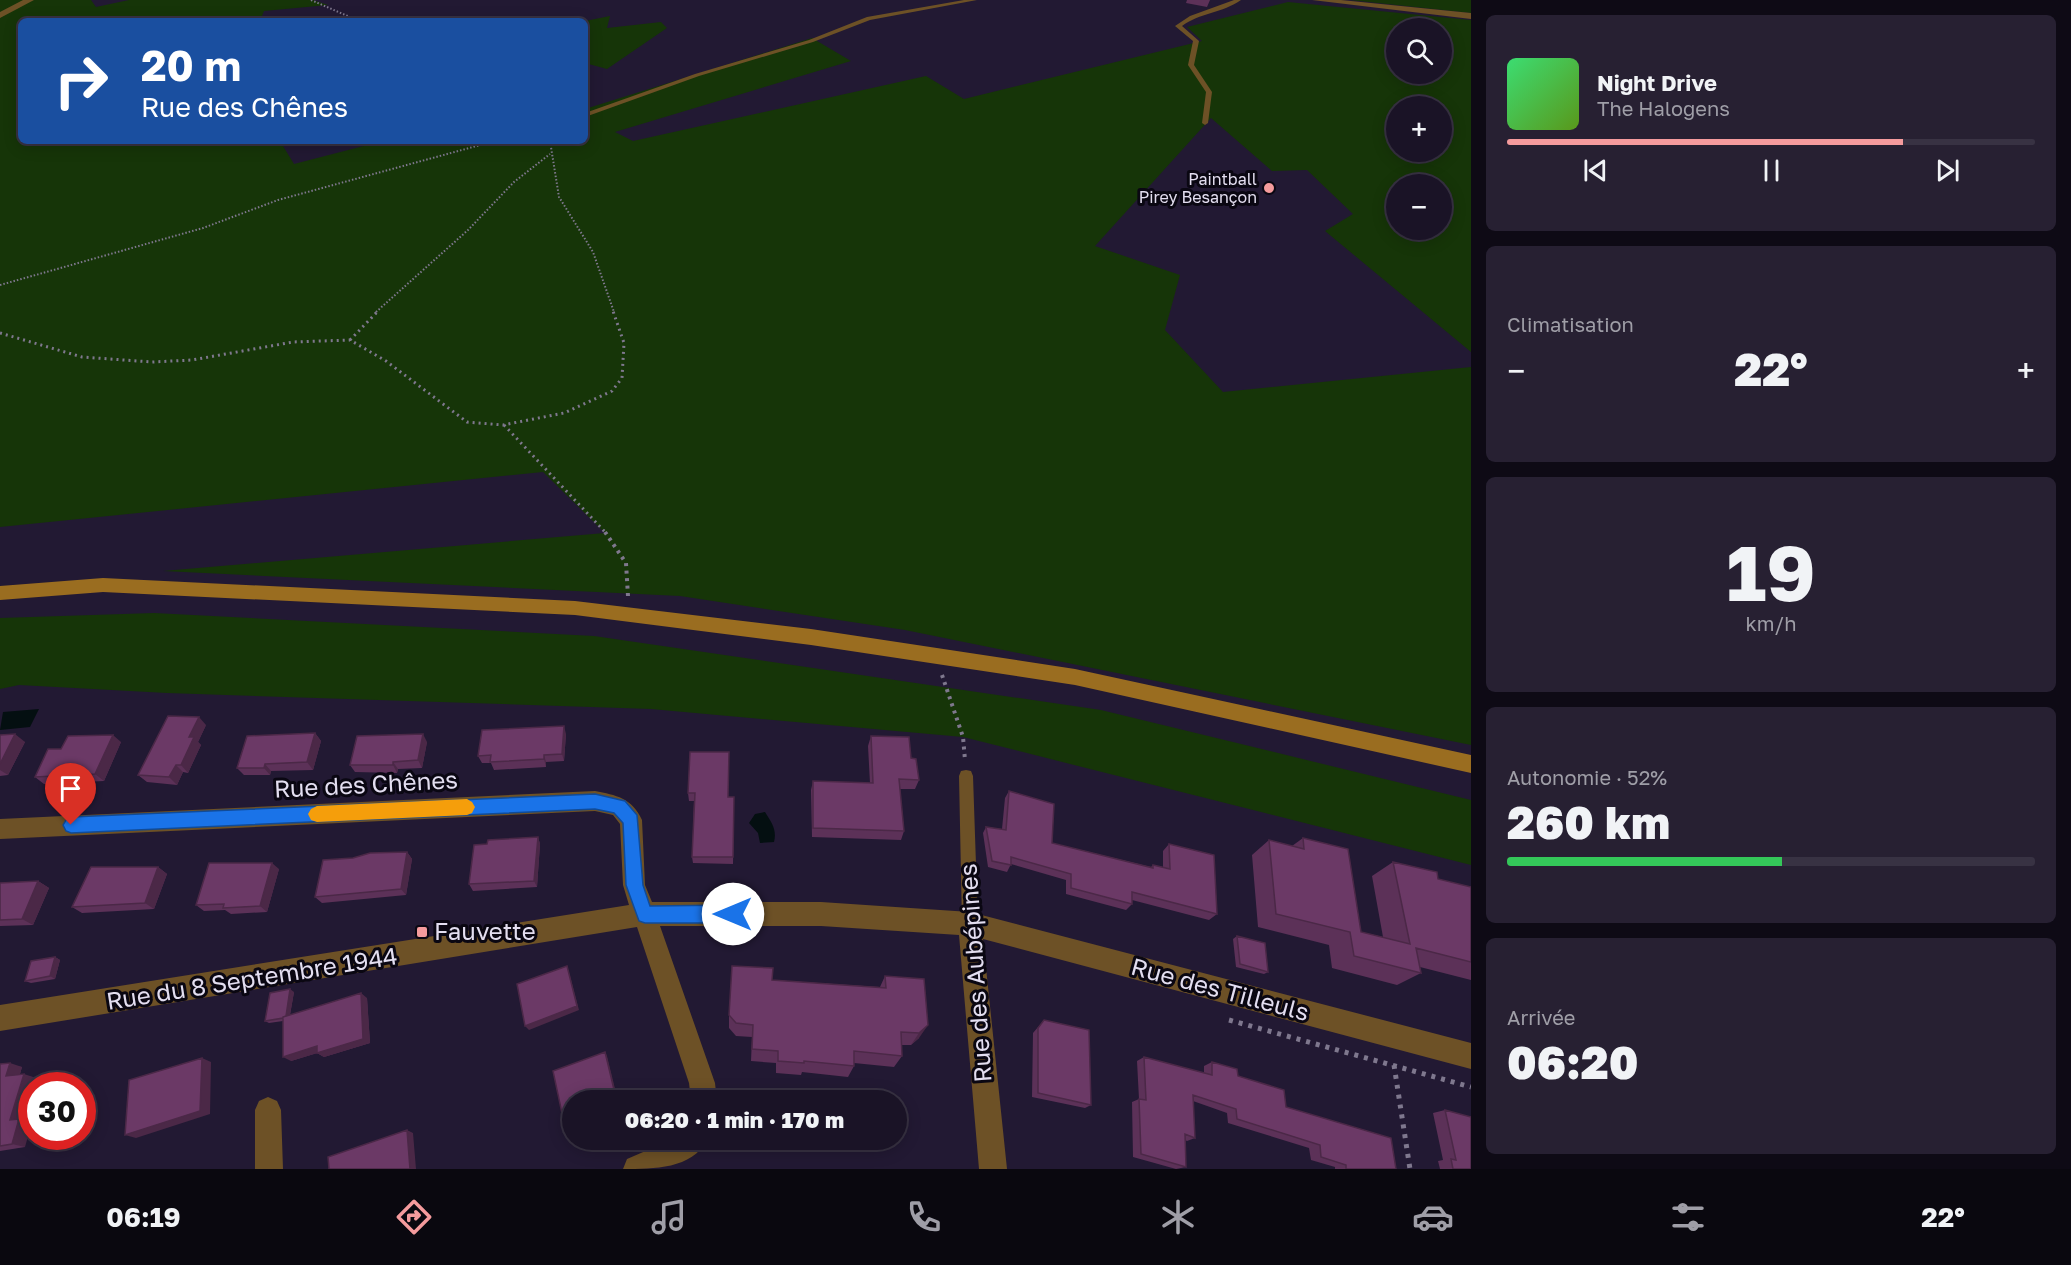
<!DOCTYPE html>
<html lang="fr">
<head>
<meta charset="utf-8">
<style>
	:root { --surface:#1a1326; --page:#272032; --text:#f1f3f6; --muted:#9f9ea7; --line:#383243; --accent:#f59b9d }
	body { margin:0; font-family:"Golos Text",sans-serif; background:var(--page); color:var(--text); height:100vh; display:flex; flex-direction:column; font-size:22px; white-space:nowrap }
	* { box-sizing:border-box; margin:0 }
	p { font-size:20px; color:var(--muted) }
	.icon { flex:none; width:33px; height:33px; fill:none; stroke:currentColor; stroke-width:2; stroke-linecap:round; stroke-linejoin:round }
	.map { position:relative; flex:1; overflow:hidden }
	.drawer { display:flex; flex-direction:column; gap:15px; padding:15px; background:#0e0a15; width:600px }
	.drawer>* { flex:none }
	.hud { position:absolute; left:18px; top:18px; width:570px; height:126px; border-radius:9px; box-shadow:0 3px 15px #0003,0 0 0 2px var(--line); background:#1a4fa0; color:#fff; overflow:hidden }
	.controls { position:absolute; left:1386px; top:18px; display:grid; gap:12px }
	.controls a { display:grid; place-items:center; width:66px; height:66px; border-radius:50%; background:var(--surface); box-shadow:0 3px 15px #0003,0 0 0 2px var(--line); font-size:30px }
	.speed { position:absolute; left:18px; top:1072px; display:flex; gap:12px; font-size:30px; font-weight:700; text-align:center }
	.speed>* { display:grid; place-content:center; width:78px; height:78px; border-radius:50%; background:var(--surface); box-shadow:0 3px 15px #0003,0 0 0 2px var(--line); line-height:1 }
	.speed .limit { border:9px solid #d22; background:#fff; color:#111 }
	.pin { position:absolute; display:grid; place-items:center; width:51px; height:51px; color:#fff; margin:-62px -26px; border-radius:50% 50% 50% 0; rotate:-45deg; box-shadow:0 0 6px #0007 }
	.pin .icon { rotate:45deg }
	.me { position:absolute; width:66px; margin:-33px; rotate:270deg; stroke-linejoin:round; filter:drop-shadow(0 0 4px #0008) }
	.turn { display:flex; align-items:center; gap:21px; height:126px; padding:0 24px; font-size:27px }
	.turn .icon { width:78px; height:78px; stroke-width:2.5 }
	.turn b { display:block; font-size:42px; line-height:51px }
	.big { font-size:45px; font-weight:800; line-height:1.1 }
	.drawer .widget { flex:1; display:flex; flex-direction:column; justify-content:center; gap:9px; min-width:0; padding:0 21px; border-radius:9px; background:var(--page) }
	.drawer .dial { align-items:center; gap:0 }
	.dial b { font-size:78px; line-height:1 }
	.song { display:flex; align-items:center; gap:18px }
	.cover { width:72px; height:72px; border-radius:9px; background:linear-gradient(135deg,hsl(140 70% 55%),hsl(90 70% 35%)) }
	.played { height:6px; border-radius:3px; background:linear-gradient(90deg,var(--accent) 75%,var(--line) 75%) }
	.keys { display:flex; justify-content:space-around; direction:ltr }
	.heat { display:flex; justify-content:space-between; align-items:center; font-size:33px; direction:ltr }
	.charge { height:9px; border-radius:4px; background:linear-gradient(90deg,#34c759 52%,var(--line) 0) }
	.trip { position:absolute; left:562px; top:1090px; width:345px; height:60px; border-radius:30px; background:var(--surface); box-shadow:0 3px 15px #0003,0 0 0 2px var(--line); font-weight:800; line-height:60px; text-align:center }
	.tab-bar { display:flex; height:96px; justify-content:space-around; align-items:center; background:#0a080f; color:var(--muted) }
	.tab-bar .icon { width:42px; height:42px }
	.tab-bar .on { color:var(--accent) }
	.tab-bar b { font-size:27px; color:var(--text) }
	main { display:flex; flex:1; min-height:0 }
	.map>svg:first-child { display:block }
</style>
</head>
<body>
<main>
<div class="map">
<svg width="1471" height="1169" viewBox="0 0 1471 1169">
	<rect width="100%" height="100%" fill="#221933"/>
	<path fill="#163508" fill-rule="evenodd" d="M 0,0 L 91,0 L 96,7 L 129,0 L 313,0 L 328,5 L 264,11 L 260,21 L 21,21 L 21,141 L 280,141 L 294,164 L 383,141 L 585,141 L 585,109 L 812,38 L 851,61 L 615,132 L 633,141 L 926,76 L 964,99 L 1202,41 L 1187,27 L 1288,2 L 1471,20 L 1471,352 L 1325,231 L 1353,214 L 1307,170 L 1272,171 L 1211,118 L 1095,246 L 1180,275 L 1165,330 L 1223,392 L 1471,367 L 1471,745 L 905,630 L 680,596 L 163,571 L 605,533 L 543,472 L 0,527 ZM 1396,28 L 1442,28 L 1442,74 L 1396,74 ZM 1396,106 L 1442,106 L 1442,152 L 1396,152 ZM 1396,184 L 1442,184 L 1442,230 L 1396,230 Z
		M 1350,0 L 1471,0 L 1471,13 Z
		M 610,16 L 607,28 L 661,22 L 667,28 L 607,69 L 585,63 L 585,21 Z
		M 154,613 L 594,636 L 1101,710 L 1471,800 L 1471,865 L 963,737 L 651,709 L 167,693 L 19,685 L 0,689 L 0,618 Z"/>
	<path fill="#040f11" d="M 39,709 L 30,727 L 0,730 L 3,712 Z
		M 765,812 C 772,823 777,830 774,842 L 760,843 L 758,833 L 749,823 L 755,814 Z"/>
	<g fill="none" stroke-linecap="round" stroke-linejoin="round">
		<path stroke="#7f788e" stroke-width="2" stroke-dasharray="1.5 2" stroke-linecap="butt" d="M 311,0 L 359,21
			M 550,141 L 559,197 L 593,252 L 614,312
			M 0,285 L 203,228 L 278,200 L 495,141
			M 376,312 L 468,230 L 514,182 L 550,154"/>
		<path stroke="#7f788e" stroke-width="3" stroke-dasharray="2 4" stroke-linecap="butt" d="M 0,333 L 82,357 L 152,362 L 192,360 L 293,342 L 350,340 L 386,361 L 467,422 L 503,425 L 564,413 L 612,391 L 622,378 L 624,343 L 613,311
			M 350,340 L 378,311
			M 504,425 L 606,533"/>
		<path stroke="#7f788e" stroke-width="4" stroke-dasharray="3 4.5" stroke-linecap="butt" d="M 605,532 L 626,563 L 628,596
			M 942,675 L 963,737 L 965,760"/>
		<path stroke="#7f788e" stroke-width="5" stroke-dasharray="4 6" stroke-linecap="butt" d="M 1229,1020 L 1471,1087
			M 1394,1065 L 1410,1169"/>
		<path fill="#6d5126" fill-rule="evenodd" d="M 964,0 L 977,0 L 870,20 L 813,42 L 699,76 L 585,117 L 585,113 L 695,74 L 809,40 L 867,17 Z
			M 1234,0 L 1241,0 C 1223,13 1199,13 1182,26 L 1199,41 L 1194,65 L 1212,92 L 1208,123 L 1205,125 L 1202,123 L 1206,92 L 1188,65 L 1193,41 L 1175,26 L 1190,16 Z
			M 966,770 L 971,771 L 973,776 L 978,924 L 976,930 L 970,932 L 964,930 L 962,924 L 959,776 L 961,771 Z"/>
		<path fill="#6d5126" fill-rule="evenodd" d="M 23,0 L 34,0 L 0,18 L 0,12 Z
			M 1312,0 L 1341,0 L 1471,13 L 1471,19 Z
			M 595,791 C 616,795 632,798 642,820 L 645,885 L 652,902 L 821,902 L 970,912 L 1471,1043 L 1471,1069 L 983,939 L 1007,1169 L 979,1169 L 959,935 L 821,926 L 660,926 L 715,1083 L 717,1101 L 691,1101 L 689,1083 L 637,927 L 0,1031 L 0,1005 L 629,905 L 623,885 L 620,824 L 613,815 L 595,811 L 0,839 L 0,819 Z
			M 268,1097 L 277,1101 L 281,1110 L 283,1169 L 255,1169 L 255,1110 L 259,1101 Z
			M 671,1140 L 707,1140 C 692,1169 654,1169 623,1169 L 627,1159 Z"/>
		<path fill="#9a6d20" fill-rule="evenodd" d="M 103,578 L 575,601 L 811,629 L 1075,669 L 1471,755 L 1471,773 L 1075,685 L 811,645 L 575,615 L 103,592 L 0,600 L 0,586 Z"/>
	</g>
	<path fill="#5c3158" d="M 1187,0 L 1210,0 L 1207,7 L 1186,3 Z
		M 206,725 L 198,742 L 201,745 L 188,773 L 183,772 L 177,785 L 147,782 L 138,775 Z
		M 315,733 L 321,741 L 313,770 L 271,771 L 270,775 L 244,775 L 237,768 Z
		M 566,734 L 564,761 L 546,762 L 546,767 L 494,770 L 491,763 L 482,763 L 478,756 Z
		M 0,735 L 25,742 L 8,775 L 0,776 Z
		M 871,736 L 911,758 L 919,780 L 915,789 L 900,789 L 904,831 L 901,840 L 812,837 L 811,790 L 813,781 L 870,783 L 868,746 Z
		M 121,742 L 104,781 L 44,784 L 35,777 L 61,749 Z
		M 427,742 L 422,768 L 398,769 L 397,773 L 355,772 L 350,765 Z
		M 690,752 L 729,797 L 734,797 L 733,864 L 693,863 L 692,857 L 694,801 L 689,801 L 688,793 Z
		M 1009,791 L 1052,843 L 1151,867 L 1153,865 L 1163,867 L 1163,851 L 1169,844 L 1217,914 L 1209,920 L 1132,900 L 1132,904 L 1126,910 L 1066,894 L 1066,880 L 1011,864 L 1007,872 L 988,867 L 983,833 L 986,827 L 1002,829 L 1005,798 Z
		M 538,837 L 540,844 L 537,887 L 473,891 L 469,884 L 487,844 Z
		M 1303,838 L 1361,932 L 1383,937 L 1372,876 L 1393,862 L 1438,879 L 1471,887 L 1471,980 L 1420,967 L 1421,973 L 1397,985 L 1332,968 L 1329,945 L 1258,927 L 1252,855 L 1269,840 L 1292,846 Z
		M 407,852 L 412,859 L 406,895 L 322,903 L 315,897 L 353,858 Z
		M 158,867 L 167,874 L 154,909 L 82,913 L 72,907 Z
		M 279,869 L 267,912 L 231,914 L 225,910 L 204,911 L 196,905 Z
		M 38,881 L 49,888 L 33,925 L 0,926 L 0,883 Z
		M 1237,936 L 1268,972 L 1264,974 L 1236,967 L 1233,939 Z
		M 55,957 L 60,960 L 55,979 L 31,983 L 25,981 Z
		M 885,976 L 924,979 L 919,1038 L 911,1045 L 901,1045 L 902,1056 L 894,1067 L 854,1063 L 854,1066 L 848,1077 L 802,1072 L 801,1075 L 776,1073 L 776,1063 L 751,1061 L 752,1037 L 736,1036 L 729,1028 L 729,1015 L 772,980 L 880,987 Z
		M 294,992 L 290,1015 L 367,998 L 370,1043 L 324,1057 L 317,1053 L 291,1061 L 283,1021 L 269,1023 L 265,1021 Z
		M 1044,1020 L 1091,1105 L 1085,1108 L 1032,1097 L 1033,1033 Z
		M 1144,1057 L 1204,1073 L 1204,1066 L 1212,1062 L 1238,1076 L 1286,1107 L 1396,1169 L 1335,1169 L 1335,1167 L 1311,1160 L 1309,1148 L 1228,1123 L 1227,1113 L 1193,1101 L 1195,1138 L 1187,1141 L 1185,1140 L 1186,1167 L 1176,1169 L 1133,1157 L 1132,1102 L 1139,1099 L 1137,1061 Z
		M 0,1064 L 22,1067 L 20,1074 L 36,1078 L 24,1120 L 25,1147 L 0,1151 Z
		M 1445,1110 L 1471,1169 L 1440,1169 L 1438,1161 L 1443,1160 L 1433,1113 Z"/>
	<path fill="#4b2847" d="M 199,717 L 206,725 L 198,742 L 201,745 L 188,773 L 181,765 L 189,737 Z
		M 564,726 L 566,734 L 564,761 L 562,754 Z
		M 315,733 L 321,741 L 313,770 L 307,762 Z
		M 15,734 L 25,742 L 8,775 L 0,770 L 0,764 Z
		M 423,734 L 427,742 L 422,768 L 418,760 Z
		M 113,735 L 121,742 L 104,781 L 95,774 Z
		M 544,755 L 546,762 L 546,767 L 544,759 Z
		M 393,762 L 398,769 L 397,773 L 393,765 Z
		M 265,764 L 271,771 L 270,775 L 264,768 Z
		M 176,765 L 183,772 L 177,785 L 169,777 Z
		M 538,837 L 540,844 L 537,887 L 534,881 Z
		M 407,852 L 412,859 L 406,895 L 401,889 Z
		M 272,863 L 279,869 L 267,912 L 260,906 Z
		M 158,867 L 167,874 L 154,909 L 145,903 Z
		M 38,881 L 49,888 L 33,925 L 22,919 Z
		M 55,957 L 60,960 L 55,979 L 50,976 Z
		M 567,966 L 569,972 L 579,1010 L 529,1030 L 525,1026 Z
		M 290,989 L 294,992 L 289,1020 L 286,1018 Z
		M 361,993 L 367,998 L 370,1043 L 324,1057 L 317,1053 Z
		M 928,1025 L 919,1038 L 911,1045 L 919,1033 Z
		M 317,1046 L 324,1051 L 291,1061 L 283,1057 Z
		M 605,1052 L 607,1056 L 618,1101 L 607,1101 Z
		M 202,1058 L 211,1062 L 210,1114 L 136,1138 L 125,1135 Z
		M 10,1063 L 22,1067 L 18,1080 L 6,1076 Z
		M 24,1074 L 36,1078 L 33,1086 L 32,1086 L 32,1093 L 24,1120 L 32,1122 L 25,1147 L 12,1144 L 10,1120 Z
		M 573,1114 L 573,1118 L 566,1121 L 563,1118 Z
		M 407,1130 L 413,1133 L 416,1169 L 410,1169 Z"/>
	<path fill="#6b3966" stroke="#4b2847" stroke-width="1.5" d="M 168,716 L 199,717 L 189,737 L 194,737 L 181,765 L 176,765 L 169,777 L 138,775 Z
		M 564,726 L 562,754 L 544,755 L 544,759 L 490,762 L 491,755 L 478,756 L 482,730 Z
		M 315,733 L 307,762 L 265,764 L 264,768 L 237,768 L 247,736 Z
		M 15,734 L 0,764 L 0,735 Z
		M 423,734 L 418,760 L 393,762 L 393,765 L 350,765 L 357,736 Z
		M 113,735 L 95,774 L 35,777 L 48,749 L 61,749 L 68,736 Z
		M 871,736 L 909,737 L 911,758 L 916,759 L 919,780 L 899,779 L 904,831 L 813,828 L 813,781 L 873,783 Z
		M 690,752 L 729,752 L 728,797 L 734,797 L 733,857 L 692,857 L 695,793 L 688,793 Z
		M 1009,791 L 1054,804 L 1052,843 L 1153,868 L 1153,865 L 1170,869 L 1169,844 L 1214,855 L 1217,914 L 1132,892 L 1132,904 L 1071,888 L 1071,874 L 1011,857 L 1011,865 L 992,861 L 986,827 L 1006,830 Z
		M 538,837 L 534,881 L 469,884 L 474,845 L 487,844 L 488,840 Z
		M 1303,838 L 1348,849 L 1361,932 L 1410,944 L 1393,862 L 1437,872 L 1438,879 L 1471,887 L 1471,962 L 1416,948 L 1421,973 L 1354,956 L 1350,932 L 1276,914 L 1269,840 L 1304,849 Z
		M 407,852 L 401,889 L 315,897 L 323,860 L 353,858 L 370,853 Z
		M 209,863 L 272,863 L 260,906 L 223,908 L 224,904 L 196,905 Z
		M 91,867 L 158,867 L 145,903 L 72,907 Z
		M 38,881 L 22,919 L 0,920 L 0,883 Z
		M 1237,936 L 1265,943 L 1268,972 L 1240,964 Z
		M 55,957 L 50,976 L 25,981 L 31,961 Z
		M 567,966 L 577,1006 L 525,1026 L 517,984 Z
		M 732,966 L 773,968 L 772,980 L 886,988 L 885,976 L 924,979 L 928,1025 L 919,1033 L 901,1032 L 902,1056 L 854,1051 L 854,1066 L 804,1061 L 804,1063 L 778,1061 L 778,1051 L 752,1049 L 753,1025 L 736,1023 L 729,1015 Z
		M 290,989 L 286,1016 L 283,1017 L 283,1018 L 265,1021 L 270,993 Z
		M 361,993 L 363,1039 L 317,1053 L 317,1046 L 283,1057 L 283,1017 Z
		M 1044,1020 L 1089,1030 L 1091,1105 L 1038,1093 L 1038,1028 Z
		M 605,1052 L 616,1098 L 607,1101 L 573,1101 L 573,1114 L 563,1118 L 553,1071 Z
		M 1144,1057 L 1212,1075 L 1212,1062 L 1237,1069 L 1238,1076 L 1284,1090 L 1286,1107 L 1391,1138 L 1396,1169 L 1346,1169 L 1346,1165 L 1321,1157 L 1320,1145 L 1237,1119 L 1236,1109 L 1193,1095 L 1195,1138 L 1185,1134 L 1186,1167 L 1141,1154 L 1139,1099 L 1146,1100 Z
		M 202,1058 L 200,1111 L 125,1135 L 129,1080 Z
		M 10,1063 L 6,1076 L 24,1074 L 10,1120 L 19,1119 L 12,1144 L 0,1146 L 0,1064 Z
		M 1445,1110 L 1471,1117 L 1471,1169 L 1453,1169 L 1451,1159 L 1456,1160 Z
		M 407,1130 L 410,1169 L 329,1169 L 328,1157 Z"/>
	<path fill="#1a73e8" stroke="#114b97" stroke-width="1.5" d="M 595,794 L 625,801 L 637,815 L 643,885 L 650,906 L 733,905 L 739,908 L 742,914 L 739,920 L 733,923 L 645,923 L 639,921 L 626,885 L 623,823 L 614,813 L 595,809 L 71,833 L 66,831 L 63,825 L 66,820 L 71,817 Z"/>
	<path fill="#f59e0b" d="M 467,799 L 472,802 L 475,807 L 472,813 L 467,815 L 317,822 L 311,820 L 308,814 L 311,809 L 317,806 Z"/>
	<g fill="#f59b9d" stroke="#0a0712" stroke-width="2">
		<circle cx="1269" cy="188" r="6"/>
		<rect x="416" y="926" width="12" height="12" rx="3"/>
	</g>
	<g text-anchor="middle" stroke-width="6" stroke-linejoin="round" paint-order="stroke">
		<g font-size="16" fill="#e3def0" stroke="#0a0712" text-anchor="end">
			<text x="1257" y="185">Paintball<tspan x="1257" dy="18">Pirey Besançon</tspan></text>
		</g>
		<g font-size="24" fill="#e3def0" stroke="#0a0712">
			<text transform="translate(366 785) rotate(-3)" y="8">Rue des Chênes</text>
			<text transform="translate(976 973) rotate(-94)" y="8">Rue des Aubépines</text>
			<text transform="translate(252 979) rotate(-9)" y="8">Rue du 8 Septembre 1944</text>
			<text transform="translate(1220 990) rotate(15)" y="8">Rue des Tilleuls</text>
		</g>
		<g font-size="24" fill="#e3def0" stroke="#0a0712" text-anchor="start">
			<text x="434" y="940">Fauvette</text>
		</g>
	</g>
</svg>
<div class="controls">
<a><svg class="icon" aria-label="search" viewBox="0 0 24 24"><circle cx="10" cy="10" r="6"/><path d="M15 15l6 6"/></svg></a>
<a>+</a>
<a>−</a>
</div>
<div class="speed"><div class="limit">30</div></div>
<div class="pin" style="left:71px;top:825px;background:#d93025"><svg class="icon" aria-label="arrive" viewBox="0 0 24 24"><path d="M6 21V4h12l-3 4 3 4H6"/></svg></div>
<svg class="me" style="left:733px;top:914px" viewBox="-20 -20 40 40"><circle r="19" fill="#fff"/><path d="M0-13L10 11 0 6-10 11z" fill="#1a73e8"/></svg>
<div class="trip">06:20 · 1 min · 170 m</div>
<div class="hud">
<div class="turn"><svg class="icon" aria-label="right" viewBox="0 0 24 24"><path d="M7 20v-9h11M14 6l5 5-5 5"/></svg><div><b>20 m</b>Rue des Chênes</div></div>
</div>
</div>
<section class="drawer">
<div class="widget">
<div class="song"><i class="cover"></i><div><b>Night Drive</b><p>The Halogens</p></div></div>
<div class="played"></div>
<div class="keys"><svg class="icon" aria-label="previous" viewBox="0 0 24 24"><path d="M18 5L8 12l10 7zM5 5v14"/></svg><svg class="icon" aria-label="pause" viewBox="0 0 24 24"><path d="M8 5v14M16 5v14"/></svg><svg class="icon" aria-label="next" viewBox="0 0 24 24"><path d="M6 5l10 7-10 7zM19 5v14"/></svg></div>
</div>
<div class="widget"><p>Climatisation</p>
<div class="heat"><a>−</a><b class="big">22°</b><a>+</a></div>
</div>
<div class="widget dial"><b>19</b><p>km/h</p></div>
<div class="widget"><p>Autonomie · 52%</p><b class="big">260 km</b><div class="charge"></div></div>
<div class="widget"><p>Arrivée</p><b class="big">06:20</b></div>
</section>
</main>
<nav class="tab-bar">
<b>06:19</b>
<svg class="icon on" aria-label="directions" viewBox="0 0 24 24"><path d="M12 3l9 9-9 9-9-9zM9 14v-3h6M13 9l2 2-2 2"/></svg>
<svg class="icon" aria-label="music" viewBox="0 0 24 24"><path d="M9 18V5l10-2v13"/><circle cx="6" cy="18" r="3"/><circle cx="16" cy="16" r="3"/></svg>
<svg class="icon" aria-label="phone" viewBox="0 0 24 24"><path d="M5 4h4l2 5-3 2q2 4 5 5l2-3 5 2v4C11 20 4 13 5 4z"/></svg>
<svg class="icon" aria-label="climate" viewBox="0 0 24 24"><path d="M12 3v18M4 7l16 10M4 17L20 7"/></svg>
<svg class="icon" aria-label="car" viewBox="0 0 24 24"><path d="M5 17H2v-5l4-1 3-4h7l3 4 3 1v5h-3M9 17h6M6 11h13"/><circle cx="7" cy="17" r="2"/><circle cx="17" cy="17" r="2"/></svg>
<svg class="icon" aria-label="filters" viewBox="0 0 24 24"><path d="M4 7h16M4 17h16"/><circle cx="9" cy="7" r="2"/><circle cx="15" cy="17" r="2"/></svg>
<b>22°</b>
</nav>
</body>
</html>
